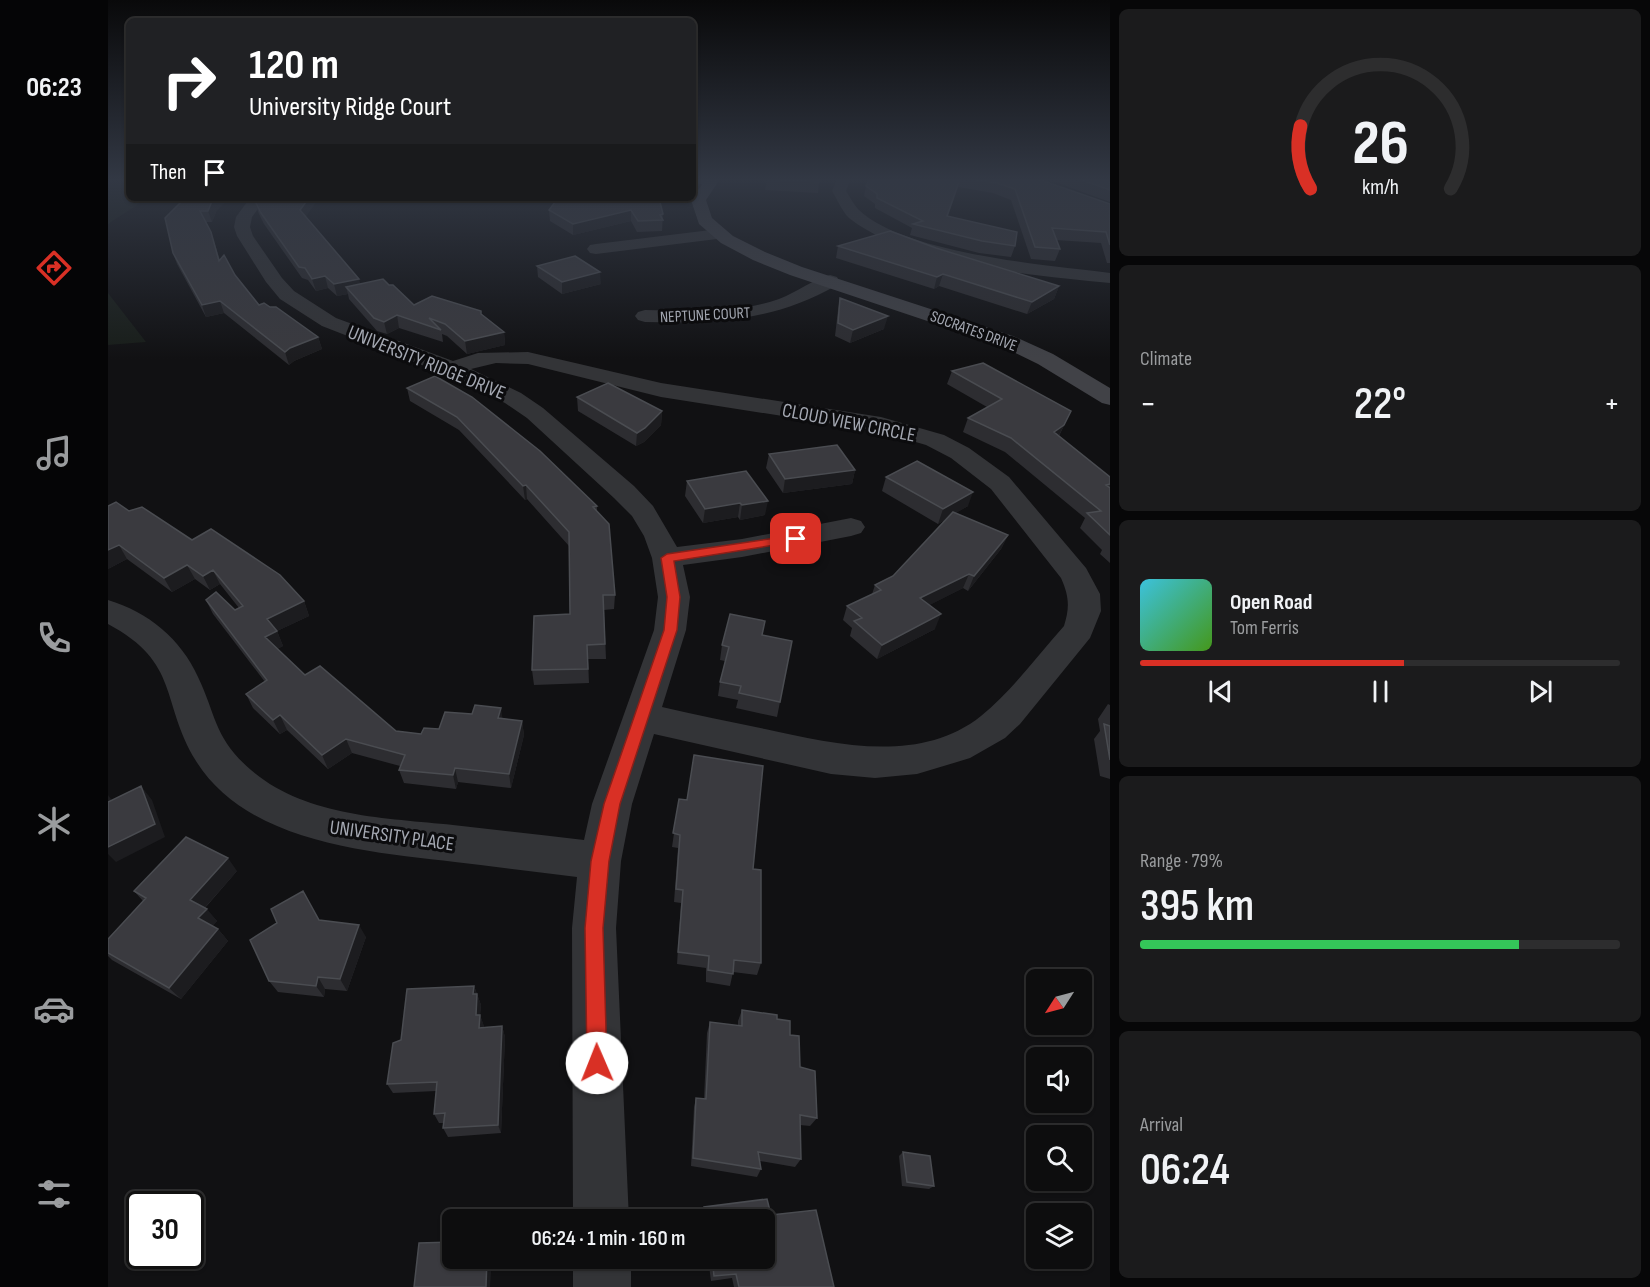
<!DOCTYPE html>
<html lang="en">
<head>
<meta charset="utf-8">
<style>
	:root { --surface:#0d0d0e; --page:#1b1b1c; --text:#f1f3f6; --muted:#9a9c9e; --line:#2d2d2e; --accent:#d93025 }
	body { margin:0; font-family:"Sofia Sans Condensed",sans-serif; background:var(--page); color:var(--text); height:100vh; display:flex; flex-direction:column; font-size:22px; white-space:nowrap }
	* { box-sizing:border-box; margin:0 }
	p { font-size:20px; color:var(--muted) }
	.icon { flex:none; width:33px; height:33px; fill:none; stroke:currentColor; stroke-width:2; stroke-linecap:round; stroke-linejoin:round }
	.map { position:relative; flex:1; overflow:hidden }
	.panel { display:flex; flex-direction:column; gap:9px; padding:9px; background:#070708; width:540px }
	.panel>* { flex:none }
	.hud { position:absolute; left:18px; top:18px; width:570px; height:183px; border-radius:9px; box-shadow:0 2px 4px #0004,0 0 0 2px var(--line); background:#202124; color:#fff; overflow:hidden }
	.needle { width:39px; rotate:234deg }
	.fabs { position:absolute; left:918px; top:969px; display:grid; gap:12px }
	.fabs a { display:grid; place-items:center; width:66px; height:66px; border-radius:9px; background:var(--surface); box-shadow:0 2px 4px #0004,0 0 0 2px var(--line); font-size:30px }
	.speed { position:absolute; left:18px; top:1191px; display:flex; gap:12px; font-size:30px; font-weight:700; text-align:center }
	.speed>* { display:grid; place-content:center; width:78px; height:78px; border-radius:50%; background:var(--surface); box-shadow:0 2px 4px #0004,0 0 0 2px var(--line); line-height:1 }
	.speed .limit { border:3px solid #111; border-radius:9px; background:#fff; color:#111 }
	.pin { position:absolute; display:grid; place-items:center; width:51px; height:51px; color:#fff; margin:-26px; border-radius:12px; box-shadow:0 3px 9px #0006 }
	.me { position:absolute; width:66px; margin:-33px; rotate:359deg; stroke-linejoin:round; filter:drop-shadow(0 0 4px #0008) }
	.turn { display:flex; align-items:center; gap:21px; height:126px; padding:0 24px; font-size:27px }
	.turn .icon { width:78px; height:78px; stroke-width:2.5 }
	.turn b { display:block; font-size:42px; line-height:51px }
	.then { display:flex; align-items:center; height:57px; padding:0 24px; background:#0003; gap:12px; font-size:22px }
	.big { font-size:45px; font-weight:600; line-height:1.1 }
	.panel .tile { flex:1; display:flex; flex-direction:column; justify-content:center; gap:9px; min-width:0; padding:0 21px; border-radius:9px; background:var(--page) }
	.panel .dial { align-items:center; gap:0 }
	.dial svg { height:156px; overflow:visible; fill:none; stroke:var(--line); stroke-width:7; stroke-linecap:round; text-anchor:middle }
	.dial text { fill:var(--text); stroke:none }
	.song { display:flex; align-items:center; gap:18px }
	.cover { width:72px; height:72px; border-radius:9px; background:linear-gradient(135deg,hsl(190 70% 55%),hsl(100 70% 35%)) }
	.played { height:6px; border-radius:3px; background:linear-gradient(90deg,var(--accent) 55%,var(--line) 55%) }
	.keys { display:flex; justify-content:space-around; direction:ltr }
	.heat { display:flex; justify-content:space-between; align-items:center; font-size:33px; direction:ltr }
	.charge { height:9px; border-radius:4px; background:linear-gradient(90deg,#34c759 79%,var(--line) 0) }
	.trip { position:absolute; left:334px; top:1209px; width:333px; height:60px; border-radius:9px; background:var(--surface); box-shadow:0 2px 4px #0004,0 0 0 2px var(--line); font-weight:600; line-height:60px; text-align:center }
	main { display:flex; flex:1; min-height:0 }
	.dock { display:flex; flex-direction:column; width:108px; justify-content:space-around; align-items:center; background:#050506; color:var(--muted) }
	.dock .icon { width:42px; height:42px }
	.dock .on { color:var(--accent) }
	.dock b { font-size:27px; color:var(--text) }
	.map>svg:first-child { display:block }
</style>
</head>
<body>
<main>
<nav class="dock">
<b>06:23</b>
<svg class="icon on" aria-label="directions" viewBox="0 0 24 24"><path d="M12 3l9 9-9 9-9-9zM9 14v-3h6M13 9l2 2-2 2"/></svg>
<svg class="icon" aria-label="music" viewBox="0 0 24 24"><path d="M9 18V5l10-2v13"/><circle cx="6" cy="18" r="3"/><circle cx="16" cy="16" r="3"/></svg>
<svg class="icon" aria-label="phone" viewBox="0 0 24 24"><path d="M5 4h4l2 5-3 2q2 4 5 5l2-3 5 2v4C11 20 4 13 5 4z"/></svg>
<svg class="icon" aria-label="climate" viewBox="0 0 24 24"><path d="M12 3v18M4 7l16 10M4 17L20 7"/></svg>
<svg class="icon" aria-label="car" viewBox="0 0 24 24"><path d="M5 17H2v-5l4-1 3-4h7l3 4 3 1v5h-3M9 17h6M6 11h13"/><circle cx="7" cy="17" r="2"/><circle cx="17" cy="17" r="2"/></svg>
<svg class="icon" aria-label="filters" viewBox="0 0 24 24"><path d="M4 7h16M4 17h16"/><circle cx="9" cy="7" r="2"/><circle cx="15" cy="17" r="2"/></svg>
</nav>
<div class="map">
<svg width="1002" height="1287" viewBox="0 0 1002 1287">
	<rect width="100%" height="100%" fill="#111113"/>
	<path fill="#181d19" d="M 0,179 L 21,179 L 21,198 L 40,198 L 0,224 Z
		M 0,293 L 38,342 L 0,345 Z"/>
	<g fill="none" stroke-linecap="round" stroke-linejoin="round">
		<path fill="#333437" fill-rule="evenodd" d="M 585,179 L 608,179 L 609,181 L 602,185 L 585,183 Z
			M 729,179 L 743,179 L 738,191 C 742,197 746,205 751,210 C 798,254 938,265 1002,273 L 1002,283 C 926,275 802,266 741,218 C 734,211 729,199 724,191 Z
			M 142,198 L 158,198 L 144,217 L 142,227 L 145,236 L 174,278 L 186,291 L 228,318 L 345,361 L 370,353 L 420,352 L 553,383 L 773,417 L 836,435 L 861,448 L 901,477 L 978,568 L 992,594 L 993,611 L 982,638 L 912,724 L 897,738 L 862,758 L 849,762 L 809,774 L 767,778 L 723,774 L 546,734 L 524,804 L 513,861 L 508,928 L 521,1220 L 465,1220 L 464,928 L 469,877 C 429,872 388,867 347,862 C 261,852 139,843 88,761 C 52,702 73,663 0,624 L 0,600 C 40,612 73,639 90,677 C 109,717 106,738 143,770 C 197,817 278,818 345,825 C 389,830 432,835 476,840 L 484,804 L 546,630 L 550,597 L 544,558 L 536,536 L 524,516 L 506,498 L 419,418 L 397,403 L 337,374 L 214,326 L 172,299 L 158,282 L 129,236 L 126,227 L 128,217 ZM 388,363 L 420,364 L 553,397 L 770,431 L 818,445 L 843,458 L 883,489 L 953,578 C 961,596 962,607 956,626 C 930,655 904,691 873,716 C 812,765 725,744 657,729 C 623,722 588,715 554,707 L 578,630 L 582,597 L 575,565 L 634,557 L 743,536 L 753,533 L 757,527 L 753,521 L 743,518 L 634,539 L 569,547 L 545,506 L 526,486 L 435,408 L 413,393 L 363,369 Z
			M 611,229 L 617,230 L 619,234 L 617,238 L 488,254 L 482,253 L 479,249 L 482,245 L 488,244 Z
			M 722,275 L 729,277 L 731,281 L 729,285 C 666,321 608,324 537,322 L 530,320 L 527,316 L 530,312 L 537,310 C 581,311 629,314 671,299 C 689,292 704,280 722,275 Z
			M 465,1258 L 523,1258 L 523,1287 L 465,1287 Z"/>
		<path fill="#414247" fill-rule="evenodd" d="M 598,179 L 612,179 L 598,200 L 604,218 L 625,236 L 657,252 L 694,267 L 905,336 L 945,354 L 1002,388 L 1002,405 L 994,403 L 930,364 L 891,345 L 682,275 L 645,260 L 613,243 L 591,224 L 583,200 Z"/>
	</g>
	<path fill="#2d2d31" d="M 659,179 L 711,182 L 710,193 L 657,190 Z
		M 761,179 L 930,179 L 1002,204 L 1002,263 L 999,263 L 993,243 L 948,240 L 952,249 L 947,261 L 923,259 L 903,200 L 885,193 L 850,187 L 840,216 L 907,246 L 903,257 L 871,253 L 802,235 L 804,228 L 767,208 L 767,204 L 756,196 L 758,186 Z
		M 932,179 L 1002,179 L 1002,202 L 947,182 Z
		M 77,198 L 108,212 L 104,222 L 98,222 L 103,232 L 112,260 L 127,275 L 151,305 L 162,307 L 210,337 L 214,349 L 186,361 L 181,365 L 116,313 L 98,317 L 69,264 L 65,253 Z
		M 450,198 L 555,214 L 554,231 L 529,232 L 523,221 L 465,235 L 442,221 L 441,210 Z
		M 147,201 L 198,217 L 252,284 L 281,285 L 306,305 L 374,314 L 396,332 L 397,345 L 359,354 L 339,336 L 334,334 L 335,342 L 291,328 L 279,334 L 269,331 L 241,299 L 240,294 L 229,296 L 220,288 L 208,291 L 200,280 L 194,278 L 156,224 L 150,212 Z
		M 730,246 L 828,248 L 951,286 L 946,299 L 919,314 L 831,286 L 826,289 L 728,258 Z
		M 429,266 L 493,284 L 454,294 L 430,277 Z
		M 732,298 L 776,329 L 742,343 L 727,336 L 730,310 Z
		M 844,371 L 963,411 L 951,436 L 1002,477 L 1002,563 L 992,554 L 994,550 L 972,528 L 977,518 L 897,452 L 855,432 L 860,418 L 879,407 L 839,384 Z
		M 327,376 L 489,506 L 489,511 L 507,595 L 506,609 L 496,610 L 498,659 L 480,659 L 481,683 L 426,685 L 424,670 L 462,614 L 461,546 L 419,499 L 417,500 L 351,430 L 302,401 L 299,388 Z
		M 469,397 L 554,411 L 553,425 L 536,442 L 528,446 L 470,411 Z
		M 661,454 L 747,470 L 744,484 L 675,493 L 658,468 Z
		M 638,471 L 657,515 L 632,520 L 630,517 L 595,523 L 577,496 L 579,481 Z
		M 778,477 L 860,506 L 847,513 L 900,535 L 893,549 L 860,591 L 855,588 L 821,605 L 827,629 L 769,659 L 742,636 L 744,628 L 735,620 L 739,606 L 764,594 L 767,585 L 785,576 L 840,518 L 830,524 L 774,491 Z
		M 21,511 L 84,540 L 196,601 L 201,616 L 169,631 L 175,646 L 169,649 L 197,675 L 288,731 L 313,734 L 331,729 L 394,718 L 414,721 L 416,735 L 403,788 L 350,782 L 348,789 L 296,783 L 291,770 L 292,766 L 244,753 L 220,769 L 179,730 L 172,734 L 145,708 L 138,694 L 157,682 L 105,614 L 98,600 L 127,610 L 131,608 L 112,584 L 102,590 L 87,579 L 64,592 L 19,559 L 0,569 Z
		M 654,635 L 672,702 L 669,717 L 628,708 L 630,700 L 610,696 L 612,682 L 617,661 L 612,660 L 614,645 Z
		M 1000,704 L 1002,705 L 1002,779 L 992,776 L 986,739 L 992,731 L 990,719 Z
		M 571,799 L 653,963 L 649,975 L 625,972 L 622,986 L 598,982 L 598,968 L 569,964 L 573,903 L 566,902 L 570,848 L 564,847 Z
		M 129,871 L 97,908 L 109,921 L 104,926 L 110,929 L 120,941 L 73,999 L 4,960 L 0,956 L 0,939 L 35,901 L 26,891 Z
		M 211,920 L 258,937 L 239,991 L 217,989 L 216,997 L 170,992 L 161,981 Z
		M 366,986 L 373,1005 L 372,1015 L 376,1027 L 394,1026 L 397,1037 L 393,1133 L 340,1137 L 335,1128 L 336,1123 L 331,1123 L 326,1114 L 328,1091 L 285,1093 L 279,1084 L 293,1040 Z
		M 634,1010 L 669,1019 L 682,1035 L 692,1067 L 709,1118 L 702,1126 L 692,1125 L 693,1159 L 687,1167 L 652,1161 L 653,1169 L 649,1177 L 583,1166 L 586,1107 L 588,1098 L 596,1099 L 599,1033 L 602,1022 L 630,1026 L 630,1021 Z
		M 795,1152 L 826,1186 L 821,1189 L 794,1186 L 791,1156 Z
		M 596,1207 L 663,1215 L 726,1287 L 626,1287 L 624,1278 L 603,1281 L 600,1258 L 657,1258 L 657,1220 L 594,1220 L 593,1213 Z"/>
	<path fill="#1c1c1f" d="M 107,198 L 121,198 L 108,212 L 104,222 L 100,211 L 104,201 Z
		M 201,198 L 211,198 L 195,221 L 192,210 Z
		M 523,210 L 523,221 L 465,235 L 465,224 Z
		M 492,272 L 493,284 L 454,294 L 454,282 Z
		M 835,274 L 831,286 L 826,289 L 829,277 Z
		M 217,276 L 220,288 L 208,291 L 204,279 Z
		M 251,279 L 254,291 L 238,287 L 240,294 L 229,296 L 226,284 Z
		M 951,286 L 946,299 L 919,314 L 924,302 Z
		M 112,301 L 116,313 L 98,317 L 94,305 Z
		M 289,315 L 291,328 L 279,334 L 276,322 Z
		M 780,316 L 776,329 L 742,343 L 745,330 Z
		M 396,332 L 397,345 L 359,354 L 357,341 Z
		M 210,337 L 214,349 L 186,361 L 181,365 L 177,352 L 182,348 Z
		M 554,411 L 553,425 L 536,442 L 528,446 L 529,433 Z
		M 956,425 L 949,439 L 946,432 Z
		M 747,470 L 744,484 L 675,493 L 677,479 Z
		M 418,485 L 419,499 L 417,500 L 415,486 Z
		M 865,492 L 860,506 L 830,524 L 835,509 Z
		M 660,501 L 657,515 L 632,520 L 634,505 Z
		M 632,503 L 630,517 L 595,523 L 597,509 Z
		M 900,535 L 893,549 L 860,591 L 866,576 Z
		M 11,545 L 19,559 L 0,569 L 0,550 Z
		M 79,565 L 87,579 L 64,592 L 56,578 Z
		M 105,570 L 112,584 L 102,590 L 95,576 Z
		M 861,574 L 855,588 L 806,613 L 812,598 Z
		M 196,601 L 201,616 L 169,631 L 175,646 L 163,652 L 157,637 L 159,619 Z
		M 833,614 L 827,629 L 769,659 L 774,645 Z
		M 393,708 L 395,722 L 390,718 Z
		M 172,715 L 179,730 L 172,734 L 165,720 Z
		M 414,721 L 416,735 L 403,788 L 401,774 Z
		M 238,739 L 244,753 L 220,769 L 214,755 Z
		M 347,768 L 350,782 L 348,789 L 345,775 Z
		M 33,786 L 44,800 L 57,837 L 8,862 L 0,854 L 0,847 Z
		M 0,795 L 6,803 L 0,804 Z
		M 120,858 L 129,871 L 92,913 L 82,900 Z
		M 99,909 L 109,921 L 101,931 L 90,918 Z
		M 251,925 L 258,937 L 239,991 L 232,979 Z
		M 110,929 L 120,941 L 73,999 L 61,988 Z
		M 210,977 L 217,989 L 216,997 L 208,986 Z
		M 366,986 L 373,1005 L 372,1015 L 376,1026 L 375,1038 L 368,1015 L 365,994 Z
		M 394,1026 L 397,1037 L 393,1133 L 390,1125 Z
		M 379,1258 L 384,1258 L 382,1287 L 378,1287 Z"/>
	<path fill="#3a3a3f" stroke="#4a4c51" stroke-width="1.5" d="M 658,179 L 711,179 L 711,182 Z
		M 761,179 L 852,179 L 839,216 L 909,232 L 907,246 L 874,241 L 805,224 L 815,221 L 769,198 L 769,194 L 758,186 Z
		M 864,179 L 930,179 L 1002,204 L 1002,245 L 998,232 L 944,228 L 952,249 L 927,247 L 907,189 L 889,183 Z
		M 971,179 L 1002,179 L 1002,190 Z
		M 77,198 L 107,198 L 104,201 L 100,211 L 92,211 L 103,232 L 111,261 L 116,255 L 127,275 L 151,305 L 156,303 L 162,307 L 168,307 L 210,337 L 182,348 L 177,352 L 112,301 L 94,305 L 65,253 L 57,218 Z
		M 149,198 L 201,198 L 192,210 L 251,279 L 226,284 L 217,276 L 204,279 L 197,268 L 191,267 L 153,213 L 147,201 Z
		M 450,198 L 551,198 L 555,214 L 552,215 L 555,220 L 530,221 L 523,210 L 465,224 L 441,210 Z
		M 782,231 L 828,248 L 951,286 L 924,302 L 835,274 L 829,277 L 730,246 Z
		M 467,256 L 492,272 L 454,282 L 429,266 Z
		M 275,279 L 281,285 L 285,285 L 306,305 L 324,296 L 373,311 L 373,314 L 396,332 L 357,341 L 337,324 L 321,318 L 333,330 L 289,315 L 276,322 L 266,318 L 238,287 Z
		M 732,298 L 780,316 L 745,330 L 730,323 Z
		M 875,363 L 963,411 L 956,425 L 946,432 L 1002,477 L 1002,484 L 998,485 L 1002,488 L 1002,535 L 979,513 L 993,511 L 903,438 L 860,418 L 894,399 L 844,371 Z
		M 327,376 L 364,397 L 432,451 L 489,506 L 485,507 L 501,524 L 507,595 L 495,595 L 497,644 L 479,645 L 480,669 L 424,670 L 426,616 L 462,614 L 461,532 L 418,485 L 415,486 L 349,417 L 299,388 Z
		M 500,383 L 554,411 L 537,428 L 529,433 L 469,397 Z
		M 729,445 L 747,470 L 677,479 L 661,454 Z
		M 809,461 L 865,492 L 835,509 L 778,477 Z
		M 638,471 L 660,501 L 634,505 L 632,503 L 597,509 L 579,481 Z
		M 8,502 L 21,511 L 34,507 L 84,540 L 103,529 L 172,575 L 196,601 L 159,619 L 169,631 L 157,637 L 197,675 L 212,666 L 288,731 L 313,734 L 316,728 L 331,729 L 337,712 L 364,714 L 367,705 L 393,708 L 390,718 L 414,721 L 401,774 L 347,768 L 345,775 L 291,770 L 297,755 L 238,739 L 214,755 L 172,715 L 165,720 L 138,694 L 159,680 L 98,600 L 108,592 L 127,610 L 135,606 L 105,570 L 95,576 L 79,565 L 56,578 L 11,545 L 0,550 L 0,506 Z
		M 845,512 L 900,535 L 866,576 L 861,574 L 812,598 L 833,614 L 774,645 L 746,621 L 754,618 L 739,606 L 773,590 L 767,585 L 785,576 Z
		M 622,614 L 657,621 L 654,635 L 684,641 L 672,702 L 631,693 L 633,686 L 612,682 L 621,647 L 614,645 Z
		M 996,724 L 1002,726 L 1002,760 Z
		M 586,755 L 655,766 L 645,869 L 653,870 L 653,963 L 626,960 L 625,974 L 600,970 L 601,956 L 570,952 L 575,890 L 568,889 L 572,835 L 565,833 L 571,799 L 579,800 Z
		M 33,786 L 47,824 L 0,847 L 0,802 Z
		M 78,837 L 120,858 L 82,900 L 99,909 L 90,918 L 110,929 L 61,988 L 0,953 L 0,939 L 38,898 L 26,891 Z
		M 195,891 L 211,920 L 251,925 L 232,979 L 210,977 L 208,986 L 161,981 L 142,940 L 169,923 L 163,909 Z
		M 366,986 L 365,994 L 369,994 L 368,1015 L 372,1015 L 371,1028 L 394,1026 L 390,1125 L 335,1128 L 337,1113 L 326,1114 L 329,1082 L 279,1084 L 285,1043 L 293,1040 L 299,989 Z
		M 634,1010 L 669,1015 L 669,1019 L 682,1021 L 682,1035 L 691,1036 L 692,1067 L 707,1071 L 709,1118 L 692,1115 L 693,1159 L 650,1152 L 653,1169 L 585,1158 L 588,1098 L 598,1099 L 602,1022 L 634,1026 Z
		M 795,1152 L 822,1156 L 826,1186 L 799,1182 Z
		M 659,1199 L 663,1215 L 708,1210 L 726,1287 L 631,1287 L 628,1274 L 606,1276 L 604,1258 L 657,1258 L 657,1220 L 598,1220 L 596,1207 Z
		M 345,1242 L 345,1258 L 379,1258 L 378,1287 L 306,1287 L 311,1243 Z"/>
	<linearGradient id="sky" x2="0" y2="1"><stop stop-color="#09090a"/><stop offset="0.5" stop-color="#323844"/><stop offset="1" stop-color="#323844" stop-opacity="0"/></linearGradient>
	<rect width="1002" height="359" fill="url(#sky)"/>
	<path fill="#d93025" stroke="#8d1f18" stroke-width="1.5" d="M 688,535 L 692,536 L 692,541 L 566,561 L 572,597 L 569,630 L 512,804 L 501,861 L 495,928 L 499,1063 L 496,1070 L 489,1073 L 482,1070 L 479,1063 L 477,928 L 483,861 L 496,804 L 556,630 L 559,597 L 553,558 L 559,554 Z"/>
	<g text-anchor="middle" stroke-width="6" stroke-linejoin="round" paint-order="stroke">
		<g font-size="16" fill="#a4a8b2" stroke="#0c0c0e">
			<text transform="translate(597 314) rotate(-3)" y="6">NEPTUNE COURT</text>
			<text transform="translate(866 330) rotate(20)" y="6">SOCRATES DRIVE</text>
		</g>
		<g font-size="20" fill="#a4a8b2" stroke="#0c0c0e">
			<text transform="translate(319 362) rotate(22)" y="7">UNIVERSITY RIDGE DRIVE</text>
			<text transform="translate(741 422) rotate(11)" y="7">CLOUD VIEW CIRCLE</text>
			<text transform="translate(284 835) rotate(8)" y="7">UNIVERSITY PLACE</text>
		</g>
	</g>
</svg>
<div class="fabs">
<a><svg class="needle" viewBox="-14 -14 28 28"><path d="M0-13l5 13h-10z" fill="#e53935"/><path d="M0 13l5-13h-10z" fill="#9a9c9e"/></svg></a>
<a><svg class="icon" aria-label="sound" viewBox="0 0 24 24"><path d="M4 9h4l5-4v14l-5-4H4zM17 9q2 3 0 6"/></svg></a>
<a><svg class="icon" aria-label="search" viewBox="0 0 24 24"><circle cx="10" cy="10" r="6"/><path d="M15 15l6 6"/></svg></a>
<a><svg class="icon" aria-label="layers" viewBox="0 0 24 24"><path d="M12 4l9 5-9 5-9-5zM3 14l9 5 9-5"/></svg></a>
</div>
<div class="speed"><div class="limit">30</div></div>
<div class="pin" style="left:688px;top:539px;background:#d93025"><svg class="icon" aria-label="arrive" viewBox="0 0 24 24"><path d="M6 21V4h12l-3 4 3 4H6"/></svg></div>
<svg class="me" style="left:489px;top:1063px" viewBox="-20 -20 40 40"><circle r="19" fill="#fff"/><path d="M0-13L10 11 0 6-10 11z" fill="#d93025"/></svg>
<div class="trip">06:24 · 1 min · 160 m</div>
<div class="hud">
<div class="turn"><svg class="icon" aria-label="right" viewBox="0 0 24 24"><path d="M7 20v-9h11M14 6l5 5-5 5"/></svg><div><b>120 m</b>University Ridge Court</div></div>
<div class="then">Then<svg class="icon" aria-label="arrive" viewBox="0 0 24 24"><path d="M6 21V4h12l-3 4 3 4H6"/></svg></div>
</div>
</div>
<section class="panel">
<div class="tile dial"><svg viewBox="0 0 100 80">
<path d="M14 69A42 42 0 1 1 86 69"/>
<path d="M14 69A42 42 0 0 1 9 37" stroke="#d93025"/>
<text x="50" y="56" font-size="32" font-weight="700">26</text>
<text x="50" y="72" font-size="11">km/h</text>
</svg></div>
<div class="tile"><p>Climate</p>
<div class="heat"><a>−</a><b class="big">22°</b><a>+</a></div>
</div>
<div class="tile">
<div class="song"><i class="cover"></i><div><b>Open Road</b><p>Tom Ferris</p></div></div>
<div class="played"></div>
<div class="keys"><svg class="icon" aria-label="previous" viewBox="0 0 24 24"><path d="M18 5L8 12l10 7zM5 5v14"/></svg><svg class="icon" aria-label="pause" viewBox="0 0 24 24"><path d="M8 5v14M16 5v14"/></svg><svg class="icon" aria-label="next" viewBox="0 0 24 24"><path d="M6 5l10 7-10 7zM19 5v14"/></svg></div>
</div>
<div class="tile"><p>Range · 79%</p><b class="big">395 km</b><div class="charge"></div></div>
<div class="tile"><p>Arrival</p><b class="big">06:24</b></div>
</section>
</main>
</body>
</html>
